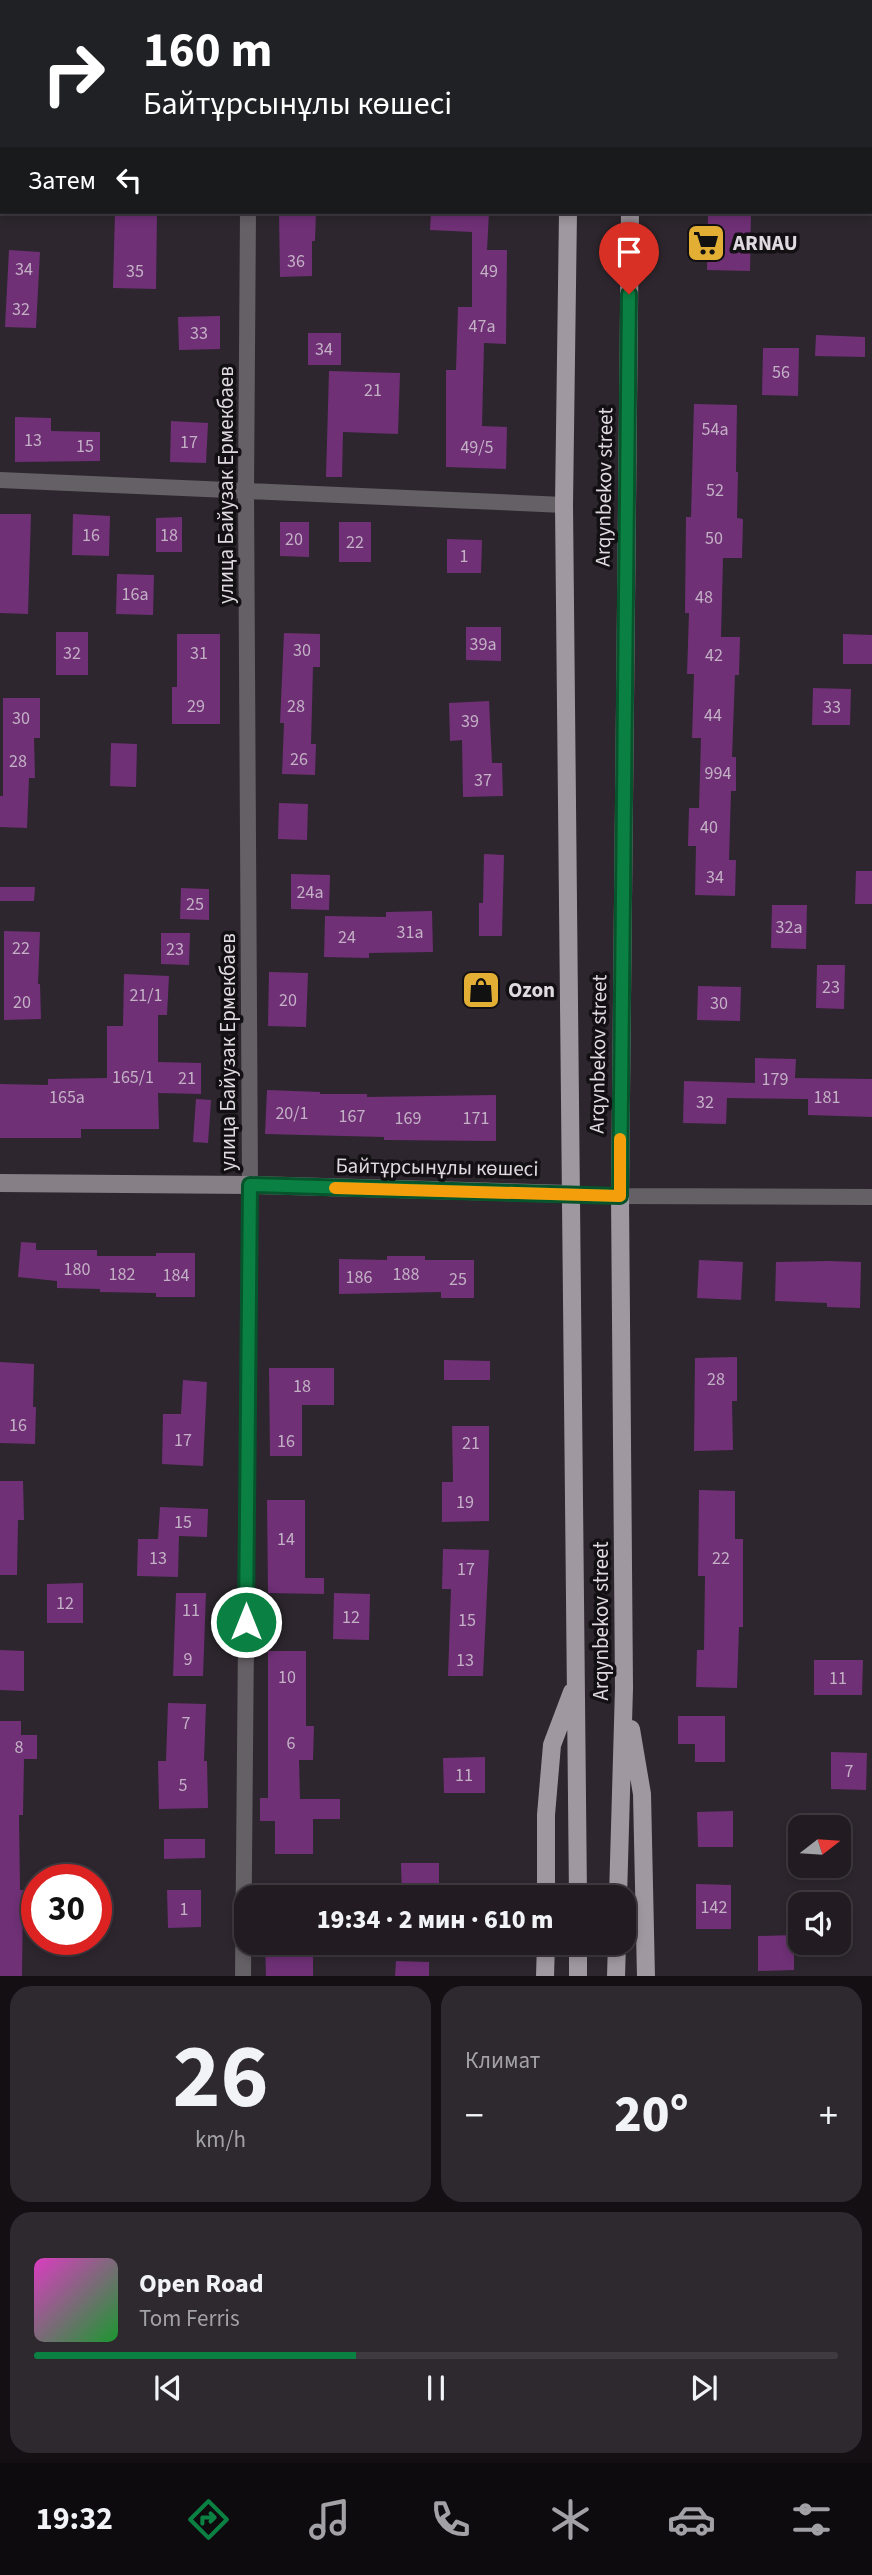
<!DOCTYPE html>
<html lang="ru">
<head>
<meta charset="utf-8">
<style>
	:root { --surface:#221c22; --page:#2e292f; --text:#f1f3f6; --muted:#a2a1a5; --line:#3f3a40; --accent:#0b8043 }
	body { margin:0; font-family:"Source Sans 3",sans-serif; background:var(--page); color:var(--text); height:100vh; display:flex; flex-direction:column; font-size:26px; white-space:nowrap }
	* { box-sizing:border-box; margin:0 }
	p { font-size:23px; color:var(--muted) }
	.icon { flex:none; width:38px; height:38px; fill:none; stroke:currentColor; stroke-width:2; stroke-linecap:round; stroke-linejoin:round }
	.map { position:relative; height:1976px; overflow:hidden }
	.drawer { display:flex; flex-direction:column; gap:10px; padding:10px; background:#130f13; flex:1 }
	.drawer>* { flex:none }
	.guide { position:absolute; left:0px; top:0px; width:873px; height:214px; box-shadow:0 4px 10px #0003,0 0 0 2px var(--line); background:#202124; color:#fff; overflow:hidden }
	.needle { width:46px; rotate:73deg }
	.fabs { position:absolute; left:788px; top:1815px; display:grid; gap:14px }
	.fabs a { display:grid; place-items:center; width:63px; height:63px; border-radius:14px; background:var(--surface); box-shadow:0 4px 10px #0003,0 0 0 2px var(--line); font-size:35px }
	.speed { position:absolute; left:21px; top:1864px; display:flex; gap:14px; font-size:35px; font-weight:700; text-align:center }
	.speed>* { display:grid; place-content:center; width:91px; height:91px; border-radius:50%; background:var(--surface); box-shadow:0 4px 10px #0003,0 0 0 2px var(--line); line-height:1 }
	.speed .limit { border:10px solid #d22; background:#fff; color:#111 }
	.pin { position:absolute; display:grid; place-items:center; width:60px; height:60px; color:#fff; margin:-72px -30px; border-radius:50% 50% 50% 0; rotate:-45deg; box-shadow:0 0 7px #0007 }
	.pin .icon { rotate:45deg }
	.me { position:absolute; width:77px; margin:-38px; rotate:0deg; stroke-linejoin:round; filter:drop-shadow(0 0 5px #0008) }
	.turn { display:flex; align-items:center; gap:24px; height:147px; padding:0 28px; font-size:32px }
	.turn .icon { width:91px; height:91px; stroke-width:2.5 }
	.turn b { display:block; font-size:49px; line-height:60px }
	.then { display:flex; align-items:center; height:66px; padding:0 28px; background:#0003; gap:14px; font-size:26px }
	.big { font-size:52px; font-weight:800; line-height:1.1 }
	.drawer .card { flex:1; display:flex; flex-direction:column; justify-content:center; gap:10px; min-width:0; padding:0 24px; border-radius:21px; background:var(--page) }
	.drawer .dial { align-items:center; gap:0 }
	.dial b { font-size:91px; line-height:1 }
	.song { display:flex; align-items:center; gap:21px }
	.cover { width:84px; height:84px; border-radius:10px; background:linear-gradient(135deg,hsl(310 70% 55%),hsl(130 70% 35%)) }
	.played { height:7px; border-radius:4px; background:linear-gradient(90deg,var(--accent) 40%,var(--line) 40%) }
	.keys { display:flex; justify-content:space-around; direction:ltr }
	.heat { display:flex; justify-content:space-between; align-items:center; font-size:38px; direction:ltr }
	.drawer .tiles { flex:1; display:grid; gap:10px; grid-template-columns:1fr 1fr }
	.card:last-child { grid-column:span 2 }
	.trip { position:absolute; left:234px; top:1885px; width:402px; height:70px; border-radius:21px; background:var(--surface); box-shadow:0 4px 10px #0003,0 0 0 2px var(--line); font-weight:800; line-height:70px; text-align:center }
	.tab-bar { display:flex; height:112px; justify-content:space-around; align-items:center; background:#0e0b0e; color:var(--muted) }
	.tab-bar .icon { width:49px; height:49px }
	.tab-bar .selected { color:var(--accent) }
	.tab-bar b { font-size:32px; color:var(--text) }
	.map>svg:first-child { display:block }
</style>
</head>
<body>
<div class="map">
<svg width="872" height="1977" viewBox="0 0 872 1977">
	<rect width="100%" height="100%" fill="#2d262e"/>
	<path fill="#6f3076" d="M 115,212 L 157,212 L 156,289 L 113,288 Z
		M 279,212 L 316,212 L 315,241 L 312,241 L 312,276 L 280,277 Z
		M 431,212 L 489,212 L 487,250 L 507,250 L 506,344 L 484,343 L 482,426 L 507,427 L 506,469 L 446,467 L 446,370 L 456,370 L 458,307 L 472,307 L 472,232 L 430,230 Z
		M 708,212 L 751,212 L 750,271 L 707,270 Z
		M 9,250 L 40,252 L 36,328 L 5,327 Z
		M 220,316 L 220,349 L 179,350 L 178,317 Z
		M 308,333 L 341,333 L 341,365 L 308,365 Z
		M 816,335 L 865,337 L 865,357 L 815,356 Z
		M 763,348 L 799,348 L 798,396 L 762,395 Z
		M 329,371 L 400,373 L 398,434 L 343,432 L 342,477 L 326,477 Z
		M 694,404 L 737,405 L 736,472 L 738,472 L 737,518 L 743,519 L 742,558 L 723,558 L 721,637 L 740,637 L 739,675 L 735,675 L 732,757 L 736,757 L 736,791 L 731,791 L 729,860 L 736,860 L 735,896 L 695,895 L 696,846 L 688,846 L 689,808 L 699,808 L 701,738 L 692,738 L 694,674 L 687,674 L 689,613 L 685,613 L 686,517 L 691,517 Z
		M 15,417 L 51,418 L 51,431 L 100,432 L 100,461 L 15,462 Z
		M 171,421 L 208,423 L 206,463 L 170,462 Z
		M 0,514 L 31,514 L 28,614 L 0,613 Z
		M 73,514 L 110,516 L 109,556 L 72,555 Z
		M 182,517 L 182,552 L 156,552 L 156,518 Z
		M 280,522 L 309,522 L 309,557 L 280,556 Z
		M 339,522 L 371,522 L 371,562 L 339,562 Z
		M 447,539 L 482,540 L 481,573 L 447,573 Z
		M 117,574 L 154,575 L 153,615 L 116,614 Z
		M 466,627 L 501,627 L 501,661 L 466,660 Z
		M 56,632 L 88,632 L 88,675 L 56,675 Z
		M 284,633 L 320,634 L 320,667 L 313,667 L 311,744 L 316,744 L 315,775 L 282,774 L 284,723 L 280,723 Z
		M 177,634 L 220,634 L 220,724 L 172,724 L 172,687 L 177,687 Z
		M 843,634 L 872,635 L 872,664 L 843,664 Z
		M 813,688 L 851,689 L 850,725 L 812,725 Z
		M 3,698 L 40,698 L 40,738 L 34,738 L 35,778 L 29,778 L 27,828 L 0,827 L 0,796 L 3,796 Z
		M 489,701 L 492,763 L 502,763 L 503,796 L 463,797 L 462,740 L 450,741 L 449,703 Z
		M 111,743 L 137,744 L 136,787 L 110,786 Z
		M 279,803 L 308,804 L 307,840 L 278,839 Z
		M 484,854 L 504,855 L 502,936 L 479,936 L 479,903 L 483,903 Z
		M 856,871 L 872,871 L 872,904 L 855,904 Z
		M 291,874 L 330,875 L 329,910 L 291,909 Z
		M 0,887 L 35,887 L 34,901 L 0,901 Z
		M 181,888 L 209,889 L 209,920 L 180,919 Z
		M 772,905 L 807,905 L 806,949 L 771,948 Z
		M 432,911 L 433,952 L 369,953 L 369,958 L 324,957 L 325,916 L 386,917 L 386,912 Z
		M 4,931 L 40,932 L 38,984 L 40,984 L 41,1019 L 4,1020 Z
		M 161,933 L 190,933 L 189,965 L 161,964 Z
		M 817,965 L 845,965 L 844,1009 L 816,1008 Z
		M 269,972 L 308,973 L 306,1027 L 268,1026 Z
		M 124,974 L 169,976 L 167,1015 L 158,1015 L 158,1062 L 201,1063 L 201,1094 L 158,1093 L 159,1129 L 81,1129 L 81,1138 L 0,1138 L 0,1084 L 48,1085 L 48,1079 L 107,1078 L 107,1026 L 123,1026 Z
		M 698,986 L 741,987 L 740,1021 L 697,1020 Z
		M 755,1058 L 796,1059 L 795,1078 L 872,1079 L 872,1117 L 808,1115 L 808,1099 L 727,1098 L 726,1124 L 683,1123 L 684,1081 L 755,1083 Z
		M 267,1090 L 320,1092 L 320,1094 L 367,1094 L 367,1097 L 496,1095 L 496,1141 L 384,1140 L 384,1137 L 265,1134 Z
		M 196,1099 L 211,1100 L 208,1143 L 193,1142 Z
		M 21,1242 L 36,1243 L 36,1250 L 97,1250 L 97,1256 L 156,1256 L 156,1253 L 195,1253 L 195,1297 L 156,1297 L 156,1293 L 100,1292 L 100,1289 L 57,1288 L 57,1281 L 18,1277 Z
		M 387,1256 L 425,1256 L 425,1260 L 474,1260 L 474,1298 L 441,1298 L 441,1292 L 339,1294 L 339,1259 L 387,1260 Z
		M 699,1260 L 743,1262 L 741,1300 L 697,1298 Z
		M 828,1261 L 861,1262 L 860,1308 L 827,1307 L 827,1303 L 775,1301 L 776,1262 Z
		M 737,1357 L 737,1401 L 732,1401 L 733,1450 L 694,1451 L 695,1358 Z
		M 444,1360 L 490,1361 L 490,1380 L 444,1380 Z
		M 0,1362 L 34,1364 L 33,1407 L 36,1407 L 35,1444 L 0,1443 Z
		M 269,1368 L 334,1368 L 334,1405 L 302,1405 L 302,1456 L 270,1456 Z
		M 183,1380 L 207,1382 L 203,1466 L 162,1464 L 163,1414 L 181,1414 Z
		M 452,1426 L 489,1426 L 489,1521 L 442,1522 L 442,1482 L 453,1482 Z
		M 0,1481 L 23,1481 L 24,1520 L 18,1520 L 17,1575 L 0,1575 Z
		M 699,1490 L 735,1491 L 735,1539 L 743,1539 L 743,1627 L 739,1627 L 737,1688 L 696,1687 L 697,1650 L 704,1650 L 705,1576 L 698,1576 Z
		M 267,1500 L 305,1500 L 305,1578 L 324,1578 L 324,1594 L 268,1593 Z
		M 160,1507 L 208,1509 L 207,1537 L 179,1536 L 178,1577 L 137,1576 L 138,1539 L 158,1539 Z
		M 443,1549 L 489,1550 L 483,1676 L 448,1676 L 451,1589 L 442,1589 Z
		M 83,1583 L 83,1623 L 47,1623 L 47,1584 Z
		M 176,1593 L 206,1593 L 203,1676 L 173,1676 Z
		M 334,1593 L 370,1594 L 369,1640 L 333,1639 Z
		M 0,1650 L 24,1651 L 24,1691 L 0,1690 Z
		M 268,1651 L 306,1651 L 306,1726 L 314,1726 L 313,1760 L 299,1760 L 300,1799 L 340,1799 L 340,1819 L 313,1819 L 313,1854 L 275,1854 L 275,1821 L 260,1821 L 260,1798 L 268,1798 Z
		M 814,1660 L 863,1660 L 862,1695 L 814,1695 Z
		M 168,1703 L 206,1704 L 204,1761 L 207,1761 L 208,1808 L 159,1809 L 158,1761 L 166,1761 Z
		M 678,1716 L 725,1716 L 725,1762 L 695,1762 L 695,1744 L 678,1744 Z
		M 0,1721 L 21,1721 L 21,1735 L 37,1735 L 37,1759 L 24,1759 L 23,1815 L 19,1815 L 20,1890 L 23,1890 L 22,1977 L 0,1977 Z
		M 831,1752 L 867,1753 L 866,1790 L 831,1789 Z
		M 485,1757 L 485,1793 L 444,1793 L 443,1758 Z
		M 733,1811 L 733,1847 L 698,1847 L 697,1812 Z
		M 164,1839 L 205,1839 L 205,1858 L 164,1859 Z
		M 401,1863 L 439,1863 L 439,1897 L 402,1897 Z
		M 696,1884 L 731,1885 L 731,1929 L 696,1929 Z
		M 167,1890 L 201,1890 L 201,1927 L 168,1928 Z
		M 794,1935 L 794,1970 L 758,1971 L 758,1936 Z
		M 265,1942 L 313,1942 L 313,1977 L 266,1977 Z
		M 396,1961 L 429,1962 L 429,1977 L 395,1977 Z"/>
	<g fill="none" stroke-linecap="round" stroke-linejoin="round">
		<path stroke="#646065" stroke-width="16" d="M 249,2 L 249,0
			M 0,480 L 564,505
			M 569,1194 L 620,1196 L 872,1197
			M 243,1977 L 250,1185 L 246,491 L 248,212"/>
		<path stroke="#868086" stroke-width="18" d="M 0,1183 L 250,1185 L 569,1194"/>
		<path stroke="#a098a0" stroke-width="18" d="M 629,0 L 629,2
			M 570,2 L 570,0
			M 568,212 L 564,505 L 578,1897
			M 631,1729 L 642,1794 L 646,1977
			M 546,1897 L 546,1815 L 552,1745 L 572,1692
			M 618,1897 L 624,1688 L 620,1196 L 630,212
			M 578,1942 L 578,1977
			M 545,1977 L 546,1942
			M 616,1977 L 617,1942"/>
	</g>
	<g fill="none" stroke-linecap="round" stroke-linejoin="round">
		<defs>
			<path id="route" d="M 246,1622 L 250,1185 L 620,1196 L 629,294"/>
		</defs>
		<use href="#route" stroke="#07532c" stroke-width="18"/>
		<use href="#route" stroke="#0b8043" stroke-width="12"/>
		<path stroke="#f59e0b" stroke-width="12" d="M 335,1188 L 620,1196 L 620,1139"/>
	</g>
	<defs>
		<symbol id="supermarket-square" viewBox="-11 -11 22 22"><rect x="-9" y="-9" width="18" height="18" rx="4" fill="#e2af34" stroke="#131014"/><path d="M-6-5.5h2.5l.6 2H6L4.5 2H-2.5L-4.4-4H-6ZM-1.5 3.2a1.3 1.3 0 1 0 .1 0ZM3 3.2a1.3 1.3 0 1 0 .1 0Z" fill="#111"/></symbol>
		<symbol id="shop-square" viewBox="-11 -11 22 22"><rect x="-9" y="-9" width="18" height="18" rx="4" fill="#e2af34" stroke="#131014"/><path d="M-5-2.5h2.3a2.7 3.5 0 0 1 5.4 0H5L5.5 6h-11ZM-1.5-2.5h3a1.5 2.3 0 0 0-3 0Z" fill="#111"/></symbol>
	</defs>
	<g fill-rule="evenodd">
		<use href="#supermarket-square" x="684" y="221" width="44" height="44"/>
		<use href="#shop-square" x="459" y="968" width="44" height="44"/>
	</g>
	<g text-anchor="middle" stroke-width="7" stroke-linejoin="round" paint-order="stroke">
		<g font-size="18" fill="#c3b0c5">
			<text x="296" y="267">36</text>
			<text x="24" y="275">34</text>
			<text x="135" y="277">35</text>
			<text x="489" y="277">49</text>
			<text x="21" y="315">32</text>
			<text x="482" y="332">47а</text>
			<text x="199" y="339">33</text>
			<text x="324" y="355">34</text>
			<text x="781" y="378">56</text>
			<text x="373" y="396">21</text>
			<text x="715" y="435">54а</text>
			<text x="33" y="446">13</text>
			<text x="189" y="448">17</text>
			<text x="85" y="452">15</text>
			<text x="477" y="453">49/5</text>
			<text x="715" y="496">52</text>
			<text x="91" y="541">16</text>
			<text x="169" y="541">18</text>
			<text x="714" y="544">50</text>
			<text x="294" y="545">20</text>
			<text x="355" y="548">22</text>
			<text x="464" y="562">1</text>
			<text x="135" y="600">16а</text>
			<text x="704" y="603">48</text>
			<text x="483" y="650">39а</text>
			<text x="302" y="656">30</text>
			<text x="72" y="659">32</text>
			<text x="199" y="659">31</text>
			<text x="714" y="661">42</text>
			<text x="196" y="712">29</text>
			<text x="296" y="712">28</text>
			<text x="832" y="713">33</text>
			<text x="713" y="721">44</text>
			<text x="21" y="724">30</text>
			<text x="470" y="727">39</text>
			<text x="299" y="765">26</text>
			<text x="18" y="767">28</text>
			<text x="718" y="779">994</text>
			<text x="483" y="786">37</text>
			<text x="709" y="833">40</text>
			<text x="715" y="883">34</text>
			<text x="310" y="898">24а</text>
			<text x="195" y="910">25</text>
			<text x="789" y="933">32а</text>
			<text x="410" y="938">31а</text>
			<text x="347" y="943">24</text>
			<text x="21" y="954">22</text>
			<text x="175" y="955">23</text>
			<text x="831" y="993">23</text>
			<text x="146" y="1001">21/1</text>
			<text x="288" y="1006">20</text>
			<text x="22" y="1008">20</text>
			<text x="719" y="1009">30</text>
			<text x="133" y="1083">165/1</text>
			<text x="187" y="1084">21</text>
			<text x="775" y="1085">179</text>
			<text x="67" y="1103">165а</text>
			<text x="827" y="1103">181</text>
			<text x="705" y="1108">32</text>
			<text x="292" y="1119">20/1</text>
			<text x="352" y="1122">167</text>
			<text x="408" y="1124">169</text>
			<text x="476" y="1124">171</text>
			<text x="77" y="1275">180</text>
			<text x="122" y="1280">182</text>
			<text x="406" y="1280">188</text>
			<text x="176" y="1281">184</text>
			<text x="359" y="1283">186</text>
			<text x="458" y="1285">25</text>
			<text x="716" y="1385">28</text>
			<text x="302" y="1392">18</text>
			<text x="18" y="1431">16</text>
			<text x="183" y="1446">17</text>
			<text x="286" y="1447">16</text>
			<text x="471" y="1449">21</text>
			<text x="465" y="1508">19</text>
			<text x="183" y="1528">15</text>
			<text x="286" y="1545">14</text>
			<text x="158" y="1564">13</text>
			<text x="721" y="1564">22</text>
			<text x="466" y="1575">17</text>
			<text x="65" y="1609">12</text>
			<text x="191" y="1616">11</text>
			<text x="351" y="1623">12</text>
			<text x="467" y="1626">15</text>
			<text x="188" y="1665">9</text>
			<text x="465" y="1666">13</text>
			<text x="287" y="1683">10</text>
			<text x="838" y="1684">11</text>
			<text x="186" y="1729">7</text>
			<text x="291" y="1749">6</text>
			<text x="19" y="1753">8</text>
			<text x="849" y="1777">7</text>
			<text x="464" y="1781">11</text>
			<text x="183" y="1791">5</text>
			<text x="714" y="1913">142</text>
			<text x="184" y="1915">1</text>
		</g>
		<g font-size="21" font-weight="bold" fill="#dfdadf" stroke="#131014" text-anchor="start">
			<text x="733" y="250">ARNAU</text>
			<text x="508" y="997">Ozon</text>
		</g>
		<g font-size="21" fill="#dfdadf" stroke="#131014">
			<text transform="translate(226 485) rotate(-90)" y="7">улица Байузак Ермекбаев</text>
			<text transform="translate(604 487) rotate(-89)" y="7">Arqynbekov street</text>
			<text transform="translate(228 1052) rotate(-90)" y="7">улица Байузак Ермекбаев</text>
			<text transform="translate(598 1054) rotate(-89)" y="7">Arqynbekov street</text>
			<text transform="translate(437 1167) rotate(1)" y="7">Байтұрсынұлы көшесі</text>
			<text transform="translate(601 1621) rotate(-90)" y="7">Arqynbekov street</text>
		</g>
	</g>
</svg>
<div class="fabs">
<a><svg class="needle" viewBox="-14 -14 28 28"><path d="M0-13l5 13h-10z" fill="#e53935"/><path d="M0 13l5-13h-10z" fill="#a2a1a5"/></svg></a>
<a><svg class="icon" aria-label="sound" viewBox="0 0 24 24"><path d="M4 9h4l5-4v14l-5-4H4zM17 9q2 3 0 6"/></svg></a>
</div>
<div class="speed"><div class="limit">30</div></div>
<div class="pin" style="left:629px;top:294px;background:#d93025"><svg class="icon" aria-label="arrive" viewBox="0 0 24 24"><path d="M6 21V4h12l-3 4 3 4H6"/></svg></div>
<svg class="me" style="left:246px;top:1622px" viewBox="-20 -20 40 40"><circle r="17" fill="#0b8043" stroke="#fff" stroke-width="3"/><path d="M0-11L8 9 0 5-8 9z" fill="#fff"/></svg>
<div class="trip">19:34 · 2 мин · 610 m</div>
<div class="guide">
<div class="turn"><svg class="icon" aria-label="right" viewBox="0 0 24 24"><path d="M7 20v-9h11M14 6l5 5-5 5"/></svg><div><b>160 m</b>Байтұрсынұлы көшесі</div></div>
<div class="then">Затем<svg class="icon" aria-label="left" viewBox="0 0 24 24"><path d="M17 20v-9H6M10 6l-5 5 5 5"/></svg></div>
</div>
</div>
<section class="drawer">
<div class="tiles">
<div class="card dial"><b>26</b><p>km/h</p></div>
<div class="card"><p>Климат</p>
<div class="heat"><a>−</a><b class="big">20°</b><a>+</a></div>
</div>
<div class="card">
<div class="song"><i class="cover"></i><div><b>Open Road</b><p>Tom Ferris</p></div></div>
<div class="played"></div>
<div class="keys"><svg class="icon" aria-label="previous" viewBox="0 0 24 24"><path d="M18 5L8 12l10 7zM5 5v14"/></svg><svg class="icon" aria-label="pause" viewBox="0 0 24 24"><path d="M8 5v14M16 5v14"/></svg><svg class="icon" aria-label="next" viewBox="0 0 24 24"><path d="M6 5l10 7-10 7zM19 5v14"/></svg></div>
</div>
</div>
</section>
<nav class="tab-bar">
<b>19:32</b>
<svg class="icon selected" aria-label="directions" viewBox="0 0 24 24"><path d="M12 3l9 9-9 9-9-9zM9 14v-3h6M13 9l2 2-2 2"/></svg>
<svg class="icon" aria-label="music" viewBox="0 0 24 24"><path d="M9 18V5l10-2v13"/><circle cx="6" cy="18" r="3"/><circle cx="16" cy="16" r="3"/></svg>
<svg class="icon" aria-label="phone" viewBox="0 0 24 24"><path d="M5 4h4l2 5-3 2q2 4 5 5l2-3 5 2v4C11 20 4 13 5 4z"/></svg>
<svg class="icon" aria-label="climate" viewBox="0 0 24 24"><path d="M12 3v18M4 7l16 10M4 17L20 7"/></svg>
<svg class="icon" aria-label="car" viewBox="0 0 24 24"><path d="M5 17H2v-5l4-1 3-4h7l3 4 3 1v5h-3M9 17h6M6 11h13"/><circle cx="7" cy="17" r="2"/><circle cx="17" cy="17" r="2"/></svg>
<svg class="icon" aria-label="filters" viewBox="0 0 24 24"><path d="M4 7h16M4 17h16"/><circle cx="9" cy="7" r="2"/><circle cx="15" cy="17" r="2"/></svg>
</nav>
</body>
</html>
